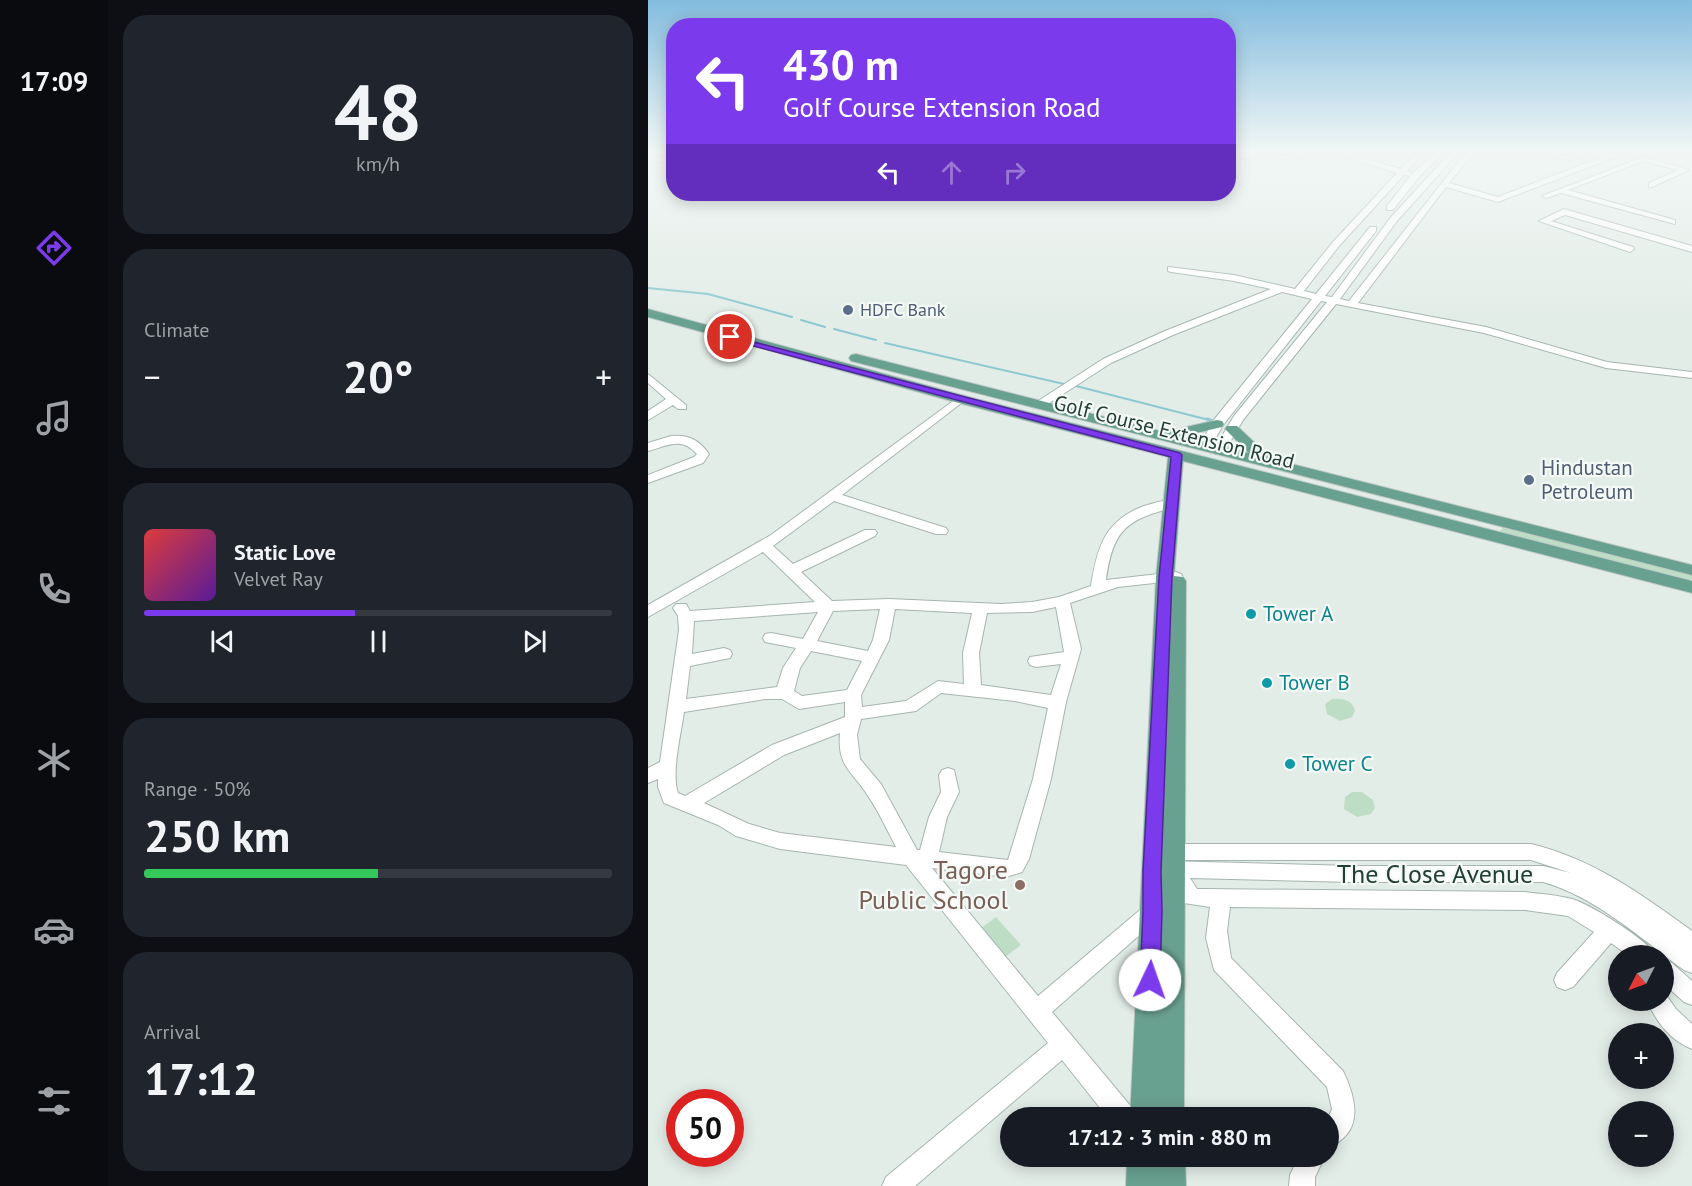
<!DOCTYPE html>
<html lang="en">
<head>
<meta charset="utf-8">
<style>
	:root { --surface:#171b24; --page:#20242c; --text:#f1f3f6; --muted:#9ea1a6; --line:#363941; --accent:#7c3aed }
	body { margin:0; font-family:"PT Sans",sans-serif; background:var(--page); color:var(--text); height:100vh; display:flex; flex-direction:column; font-size:22px; white-space:nowrap }
	* { box-sizing:border-box; margin:0 }
	p { font-size:20px; color:var(--muted) }
	.icon { flex:none; width:33px; height:33px; fill:none; stroke:currentColor; stroke-width:2; stroke-linecap:round; stroke-linejoin:round }
	.map { position:relative; flex:1; overflow:hidden }
	.side { display:flex; flex-direction:column; gap:15px; padding:15px; background:#0d0f14; width:540px }
	.side>* { flex:none }
	.top-card { position:absolute; left:18px; top:18px; width:570px; height:183px; border-radius:24px; box-shadow:0 3px 15px #0003; background:#7c3aed; color:#fff; overflow:hidden }
	.needle { width:39px; rotate:228deg }
	.controls { position:absolute; left:960px; top:945px; display:grid; gap:12px }
	.controls a { display:grid; place-items:center; width:66px; height:66px; border-radius:50%; background:var(--surface); box-shadow:0 3px 15px #0003; font-size:30px }
	.speed { position:absolute; left:18px; top:1089px; display:flex; gap:12px; font-size:30px; font-weight:700; text-align:center }
	.speed>* { display:grid; place-content:center; width:78px; height:78px; border-radius:50%; background:var(--surface); box-shadow:0 3px 15px #0003; line-height:1 }
	.speed .limit { border:9px solid #d22; background:#fff; color:#111 }
	.pin { position:absolute; display:grid; place-items:center; width:51px; height:51px; color:#fff; margin:-26px; border:3px solid #fff; border-radius:50%; box-shadow:0 2px 6px #0007 }
	.me { position:absolute; width:66px; margin:-33px; rotate:3deg; stroke-linejoin:round; filter:drop-shadow(0 0 4px #0008) }
	.turn { display:flex; align-items:center; gap:21px; height:126px; padding:0 18px; font-size:27px }
	.turn .icon { width:78px; height:78px; stroke-width:2.5 }
	.turn b { display:block; font-size:42px; line-height:51px }
	.lanes { display:flex; align-items:center; height:57px; padding:0 18px; background:#0003; justify-content:center; gap:30px; direction:ltr }
	.lanes .off { opacity:.35 }
	.big { font-size:45px; font-weight:700; line-height:1.1 }
	.side .tile { flex:1; display:flex; flex-direction:column; justify-content:center; gap:9px; min-width:0; padding:0 21px; border-radius:24px; background:var(--page) }
	.side .dial { align-items:center; gap:0 }
	.dial b { font-size:78px; line-height:1 }
	.song { display:flex; align-items:center; gap:18px }
	.cover { width:72px; height:72px; border-radius:9px; background:linear-gradient(135deg,hsl(0 70% 55%),hsl(270 70% 35%)) }
	.played { height:6px; border-radius:3px; background:linear-gradient(90deg,var(--accent) 45%,var(--line) 45%) }
	.keys { display:flex; justify-content:space-around; direction:ltr }
	.heat { display:flex; justify-content:space-between; align-items:center; font-size:33px; direction:ltr }
	.charge { height:9px; border-radius:4px; background:linear-gradient(90deg,#34c759 50%,var(--line) 0) }
	.trip { position:absolute; left:352px; top:1107px; width:339px; height:60px; border-radius:30px; background:var(--surface); box-shadow:0 3px 15px #0003; font-weight:700; line-height:60px; text-align:center }
	main { display:flex; flex:1; min-height:0 }
	.dock { display:flex; flex-direction:column; width:108px; justify-content:space-around; align-items:center; background:#090b0e; color:var(--muted) }
	.dock .icon { width:42px; height:42px }
	.dock .current { color:var(--accent) }
	.dock b { font-size:27px; color:var(--text) }
	.map>svg:first-child { display:block }
</style>
</head>
<body>
<main>
<nav class="dock">
<b>17:09</b>
<svg class="icon current" aria-label="directions" viewBox="0 0 24 24"><path d="M12 3l9 9-9 9-9-9zM9 14v-3h6M13 9l2 2-2 2"/></svg>
<svg class="icon" aria-label="music" viewBox="0 0 24 24"><path d="M9 18V5l10-2v13"/><circle cx="6" cy="18" r="3"/><circle cx="16" cy="16" r="3"/></svg>
<svg class="icon" aria-label="phone" viewBox="0 0 24 24"><path d="M5 4h4l2 5-3 2q2 4 5 5l2-3 5 2v4C11 20 4 13 5 4z"/></svg>
<svg class="icon" aria-label="climate" viewBox="0 0 24 24"><path d="M12 3v18M4 7l16 10M4 17L20 7"/></svg>
<svg class="icon" aria-label="car" viewBox="0 0 24 24"><path d="M5 17H2v-5l4-1 3-4h7l3 4 3 1v5h-3M9 17h6M6 11h13"/><circle cx="7" cy="17" r="2"/><circle cx="17" cy="17" r="2"/></svg>
<svg class="icon" aria-label="filters" viewBox="0 0 24 24"><path d="M4 7h16M4 17h16"/><circle cx="9" cy="7" r="2"/><circle cx="15" cy="17" r="2"/></svg>
</nav>
<section class="side">
<div class="tile dial"><b>48</b><p>km/h</p></div>
<div class="tile"><p>Climate</p>
<div class="heat"><a>−</a><b class="big">20°</b><a>+</a></div>
</div>
<div class="tile">
<div class="song"><i class="cover"></i><div><b>Static Love</b><p>Velvet Ray</p></div></div>
<div class="played"></div>
<div class="keys"><svg class="icon" aria-label="previous" viewBox="0 0 24 24"><path d="M18 5L8 12l10 7zM5 5v14"/></svg><svg class="icon" aria-label="pause" viewBox="0 0 24 24"><path d="M8 5v14M16 5v14"/></svg><svg class="icon" aria-label="next" viewBox="0 0 24 24"><path d="M6 5l10 7-10 7zM19 5v14"/></svg></div>
</div>
<div class="tile"><p>Range · 50%</p><b class="big">250 km</b><div class="charge"></div></div>
<div class="tile"><p>Arrival</p><b class="big">17:12</b></div>
</section>
<div class="map">
<svg width="1044" height="1186" viewBox="0 0 1044 1186">
	<rect width="100%" height="100%" fill="#e3ede8"/>
	<path fill="#bdddc5" d="M 855,528 L 1044,574 L 1044,580 L 860,535 L 852,531 Z
		M 684,699 C 694,698 705,700 707,711 L 704,717 L 692,721 L 679,714 L 677,704 Z
		M 704,792 L 714,792 L 725,800 L 727,808 L 723,814 L 709,817 L 696,809 L 697,797 Z
		M 348,917 L 373,945 L 357,957 L 332,929 Z"/>
	<g fill="none" stroke-linecap="round" stroke-linejoin="round">
		<path stroke="#8dc8d0" stroke-width="2" d="M 0,288 L 60,294 L 144,317
			M 153,320 L 177,327
			M 186,329 L 228,340
			M 237,343 L 416,384
			M 428,386 L 565,421"/>
		<path stroke="#8dc8d0" stroke-width="3" d="M 559,419 L 565,421"/>
		<defs>
			<path id="minor" d="M 611,151 L 641,156 L 655,151 L 665,151 L 642,160 L 615,154 L 580,162 L 580,158 Z
				M 679,151 L 689,151 L 753,169 L 770,151 L 778,151 L 759,171 L 763,172 L 763,176 L 756,175 L 691,246 L 656,291 L 668,294 L 722,227 L 728,227 L 728,231 L 677,296 L 684,297 L 743,217 L 804,151 L 812,151 L 749,221 L 692,299 L 701,301 L 819,151 L 827,151 L 801,183 L 850,197 L 969,151 L 975,151 L 975,154 L 850,202 L 798,187 L 710,303 L 838,327 L 959,362 L 1044,372 L 1044,378 L 958,368 L 836,333 L 688,304 L 595,420 L 575,454 L 567,454 L 565,451 L 586,416 L 679,302 L 673,301 L 575,425 L 561,450 L 553,450 L 551,447 L 565,421 L 664,299 L 634,292 L 525,335 L 463,363 L 395,407 L 387,407 L 387,403 L 455,359 L 517,331 L 623,289 L 586,281 L 523,272 L 520,271 L 520,267 L 586,275 L 647,289 L 685,242 L 749,173 Z
				M 789,151 L 797,151 L 770,178 L 745,210 L 739,210 L 739,206 L 764,174 Z
				M 866,151 L 883,151 L 938,160 L 934,162 Z
				M 0,155 L 26,160 L 26,164 L 0,159 Z
				M 995,157 L 1041,170 L 1004,187 L 1001,187 L 1001,183 L 1030,170 L 995,161 L 920,190 L 1027,220 L 1027,224 L 913,193 L 898,198 L 894,196 Z
				M 144,194 L 156,194 L 165,197 L 161,199 Z
				M 916,209 L 1044,246 L 1044,252 L 917,215 L 903,221 L 985,247 L 986,249 L 982,252 L 891,221 Z
				M 0,374 L 38,405 L 38,409 L 30,409 L 25,405 L 0,420 L 0,411 L 18,399 L 0,383 Z
				M 312,396 L 318,399 L 316,401 L 194,495 L 298,528 L 300,531 L 298,534 L 288,534 L 186,501 L 125,546 L 145,564 L 217,530 L 227,530 L 229,533 L 227,536 L 153,572 L 184,601 L 241,599 L 353,604 L 384,602 L 411,597 L 443,586 C 449,548 456,521 496,506 C 506,503 518,499 528,501 L 530,504 L 528,507 C 479,519 465,529 458,580 L 528,572 L 533,574 L 535,577 L 533,580 L 470,587 L 422,603 L 433,649 L 418,702 L 403,779 L 381,859 L 374,872 L 358,877 L 284,868 L 390,996 L 498,905 L 505,902 L 512,905 L 515,911 L 512,917 L 404,1012 L 485,1109 L 488,1118 L 460,1118 L 414,1060 L 267,1186 L 234,1186 L 238,1177 L 400,1043 L 258,865 L 132,849 L 88,836 L 70,825 L 16,803 L 10,787 L 10,779 L 0,783 L 0,768 L 12,762 L 31,630 L 30,616 L 25,608 L 28,604 L 38,604 L 42,611 L 167,602 L 115,552 L 0,617 L 0,605 L 123,535 ZM 408,607 L 416,652 L 382,657 L 380,661 L 382,665 L 388,667 L 413,664 L 403,695 L 333,685 L 331,653 L 339,613 L 384,612 ZM 232,609 L 225,640 L 220,651 L 169,641 L 185,611 ZM 247,609 L 324,613 L 315,653 L 316,684 L 290,681 L 258,701 L 214,707 L 213,695 L 241,640 ZM 170,612 L 155,639 L 123,633 L 117,634 L 115,638 L 117,642 L 148,648 L 135,668 L 129,687 L 38,699 L 42,666 L 82,658 L 84,654 L 82,650 L 76,648 L 44,654 L 46,621 ZM 163,651 L 214,661 L 199,690 L 154,696 L 146,691 L 152,668 ZM 293,693 L 367,701 L 400,708 L 385,779 L 360,860 L 291,852 L 299,817 L 311,792 L 306,770 L 300,768 L 294,770 L 291,775 L 293,792 L 281,817 L 272,850 L 269,850 L 233,784 L 212,759 L 209,735 L 213,719 L 268,711 ZM 117,699 L 134,699 L 151,709 L 197,702 L 197,717 L 124,745 L 37,796 L 30,793 C 23,773 33,734 36,712 ZM 192,733 C 189,768 205,771 220,796 C 231,812 239,830 248,847 L 132,833 L 101,824 L 56,803 L 136,755 Z
				M 23,436 C 40,434 51,440 61,454 L 55,463 L 0,483 L 0,475 L 46,457 L 49,454 C 33,436 19,446 0,451 L 0,443 Z
				M 516,844 L 883,844 C 945,859 993,894 1044,931 L 1044,973 L 1036,970 C 992,938 948,897 895,882 L 705,882 L 542,878 L 549,889 L 557,889 L 877,892 C 892,894 909,895 924,899 C 940,903 1002,941 1008,956 L 981,956 L 963,943 L 925,987 L 917,990 L 909,987 L 906,980 L 909,973 L 946,932 L 920,916 L 877,910 L 582,907 L 579,931 L 583,958 L 695,1071 C 708,1098 717,1132 681,1147 L 680,1118 L 684,1109 L 679,1087 L 566,970 L 558,938 L 562,907 L 536,903 L 528,891 L 517,888 L 514,882 L 516,877 L 511,875 L 508,869 L 511,863 L 518,861 L 705,866 L 895,866 L 923,873 L 883,860 L 516,860 L 509,858 L 506,852 L 509,846 Z
				M 1016,960 L 1024,963 L 1044,981 L 1044,1005 L 1036,1002 L 1016,984 Z
				M 1016,992 L 1028,1009 L 1044,1024 L 1044,1049 C 1022,1040 1008,1022 999,1000 L 1016,1000 Z
				M 651,1156 L 677,1156 L 667,1177 L 667,1186 L 641,1186 L 642,1175 Z"/>
			<path id="major" d="M 0,309 L 317,396 L 1044,581 L 1044,593 L 535,461 L 526,576 L 535,577 L 538,581 L 536,1118 L 482,1118 L 508,577 L 520,457 L 307,402 L 0,317 Z
				M 208,354 L 516,432 L 569,420 L 574,421 L 576,424 L 574,427 L 535,436 L 601,453 L 577,429 L 579,426 L 589,426 L 624,459 L 1044,565 L 1044,575 L 203,361 L 201,358 L 203,355 Z
				M 479,1156 L 537,1156 L 538,1186 L 478,1186 Z"/>
		</defs>
		<use href="#minor" stroke="#a6b5af" stroke-width="2"/>
		<use href="#major" stroke="#c1c9c7" stroke-width="2"/>
		<use href="#minor" fill="#fff" fill-rule="evenodd"/>
		<use href="#major" fill="#69a191" fill-rule="evenodd"/>
	</g>
	<linearGradient id="sky" x2="0" y2="1"><stop stop-color="#83bcde"/><stop offset="0.48" stop-color="#f2f7f5"/><stop offset="1" stop-color="#f2f7f5" stop-opacity="0"/></linearGradient>
	<rect width="1044" height="317" fill="url(#sky)"/>
	<path fill="#7c3aed" stroke="#51269a" stroke-width="1.5" d="M 79,335 L 532,453 L 534,455 L 524,577 L 513,872 L 514,911 L 512,980 L 509,987 L 502,989 L 495,987 L 492,980 L 495,911 L 495,872 L 511,577 L 523,457 L 79,339 Z"/>
	<g fill="#5c6f8a" stroke="#f4f9f6" stroke-width="2">
		<circle cx="200" cy="310" r="6"/>
		<circle cx="881" cy="480" r="6"/>
	</g>
	<g fill="#0f9aa8" stroke="#f4f9f6" stroke-width="2">
		<circle cx="603" cy="614" r="6"/>
		<circle cx="619" cy="683" r="6"/>
		<circle cx="642" cy="764" r="6"/>
	</g>
	<circle fill="#8d6e63" stroke="#f4f9f6" stroke-width="2" cx="372" cy="885" r="6"/>
	<g text-anchor="middle" stroke-width="4.5" stroke-linejoin="round" paint-order="stroke">
		<g font-size="18" fill="#4e5e75" stroke="#f4f9f6" text-anchor="start">
			<text x="212" y="316">HDFC Bank</text>
		</g>
		<g font-size="21" fill="#233e36" stroke="#f4f9f6">
			<text transform="translate(526 432) rotate(14)" y="7">Golf Course Extension Road</text>
		</g>
		<g font-size="21" fill="#4e5e75" stroke="#f4f9f6" text-anchor="start">
			<text x="893" y="475">Hindustan<tspan x="893" dy="24">Petroleum</tspan></text>
		</g>
		<g font-size="21" fill="#0d838f" stroke="#f4f9f6" text-anchor="start">
			<text x="615" y="621">Tower A</text>
			<text x="631" y="690">Tower B</text>
			<text x="654" y="771">Tower C</text>
		</g>
		<g font-size="26" fill="#785e54" stroke="#f4f9f6" text-anchor="end">
			<text x="360" y="879">Tagore<tspan x="360" dy="30">Public School</tspan></text>
		</g>
		<g font-size="26" fill="#233e36" stroke="#f4f9f6">
			<text x="787" y="883">The Close Avenue</text>
		</g>
	</g>
</svg>
<div class="controls">
<a><svg class="needle" viewBox="-14 -14 28 28"><path d="M0-13l5 13h-10z" fill="#e53935"/><path d="M0 13l5-13h-10z" fill="#9ea1a6"/></svg></a>
<a>+</a>
<a>−</a>
</div>
<div class="speed"><div class="limit">50</div></div>
<div class="pin" style="left:82px;top:337px;background:#d93025"><svg class="icon" aria-label="arrive" viewBox="0 0 24 24"><path d="M6 21V4h12l-3 4 3 4H6"/></svg></div>
<svg class="me" style="left:502px;top:980px" viewBox="-20 -20 40 40"><circle r="19" fill="#fff"/><path d="M0-13L10 11 0 6-10 11z" fill="#7c3aed"/></svg>
<div class="trip">17:12 · 3 min · 880 m</div>
<div class="top-card">
<div class="turn"><svg class="icon" aria-label="left" viewBox="0 0 24 24"><path d="M17 20v-9H6M10 6l-5 5 5 5"/></svg><div><b>430 m</b>Golf Course Extension Road</div></div>
<div class="lanes"><svg class="icon" aria-label="left" viewBox="0 0 24 24"><path d="M17 20v-9H6M10 6l-5 5 5 5"/></svg><svg class="icon off" aria-label="ahead" viewBox="0 0 24 24"><path d="M12 20V5M6 11l6-6 6 6"/></svg><svg class="icon off" aria-label="right" viewBox="0 0 24 24"><path d="M7 20v-9h11M14 6l5 5-5 5"/></svg></div>
</div>
</div>
</main>
</body>
</html>
